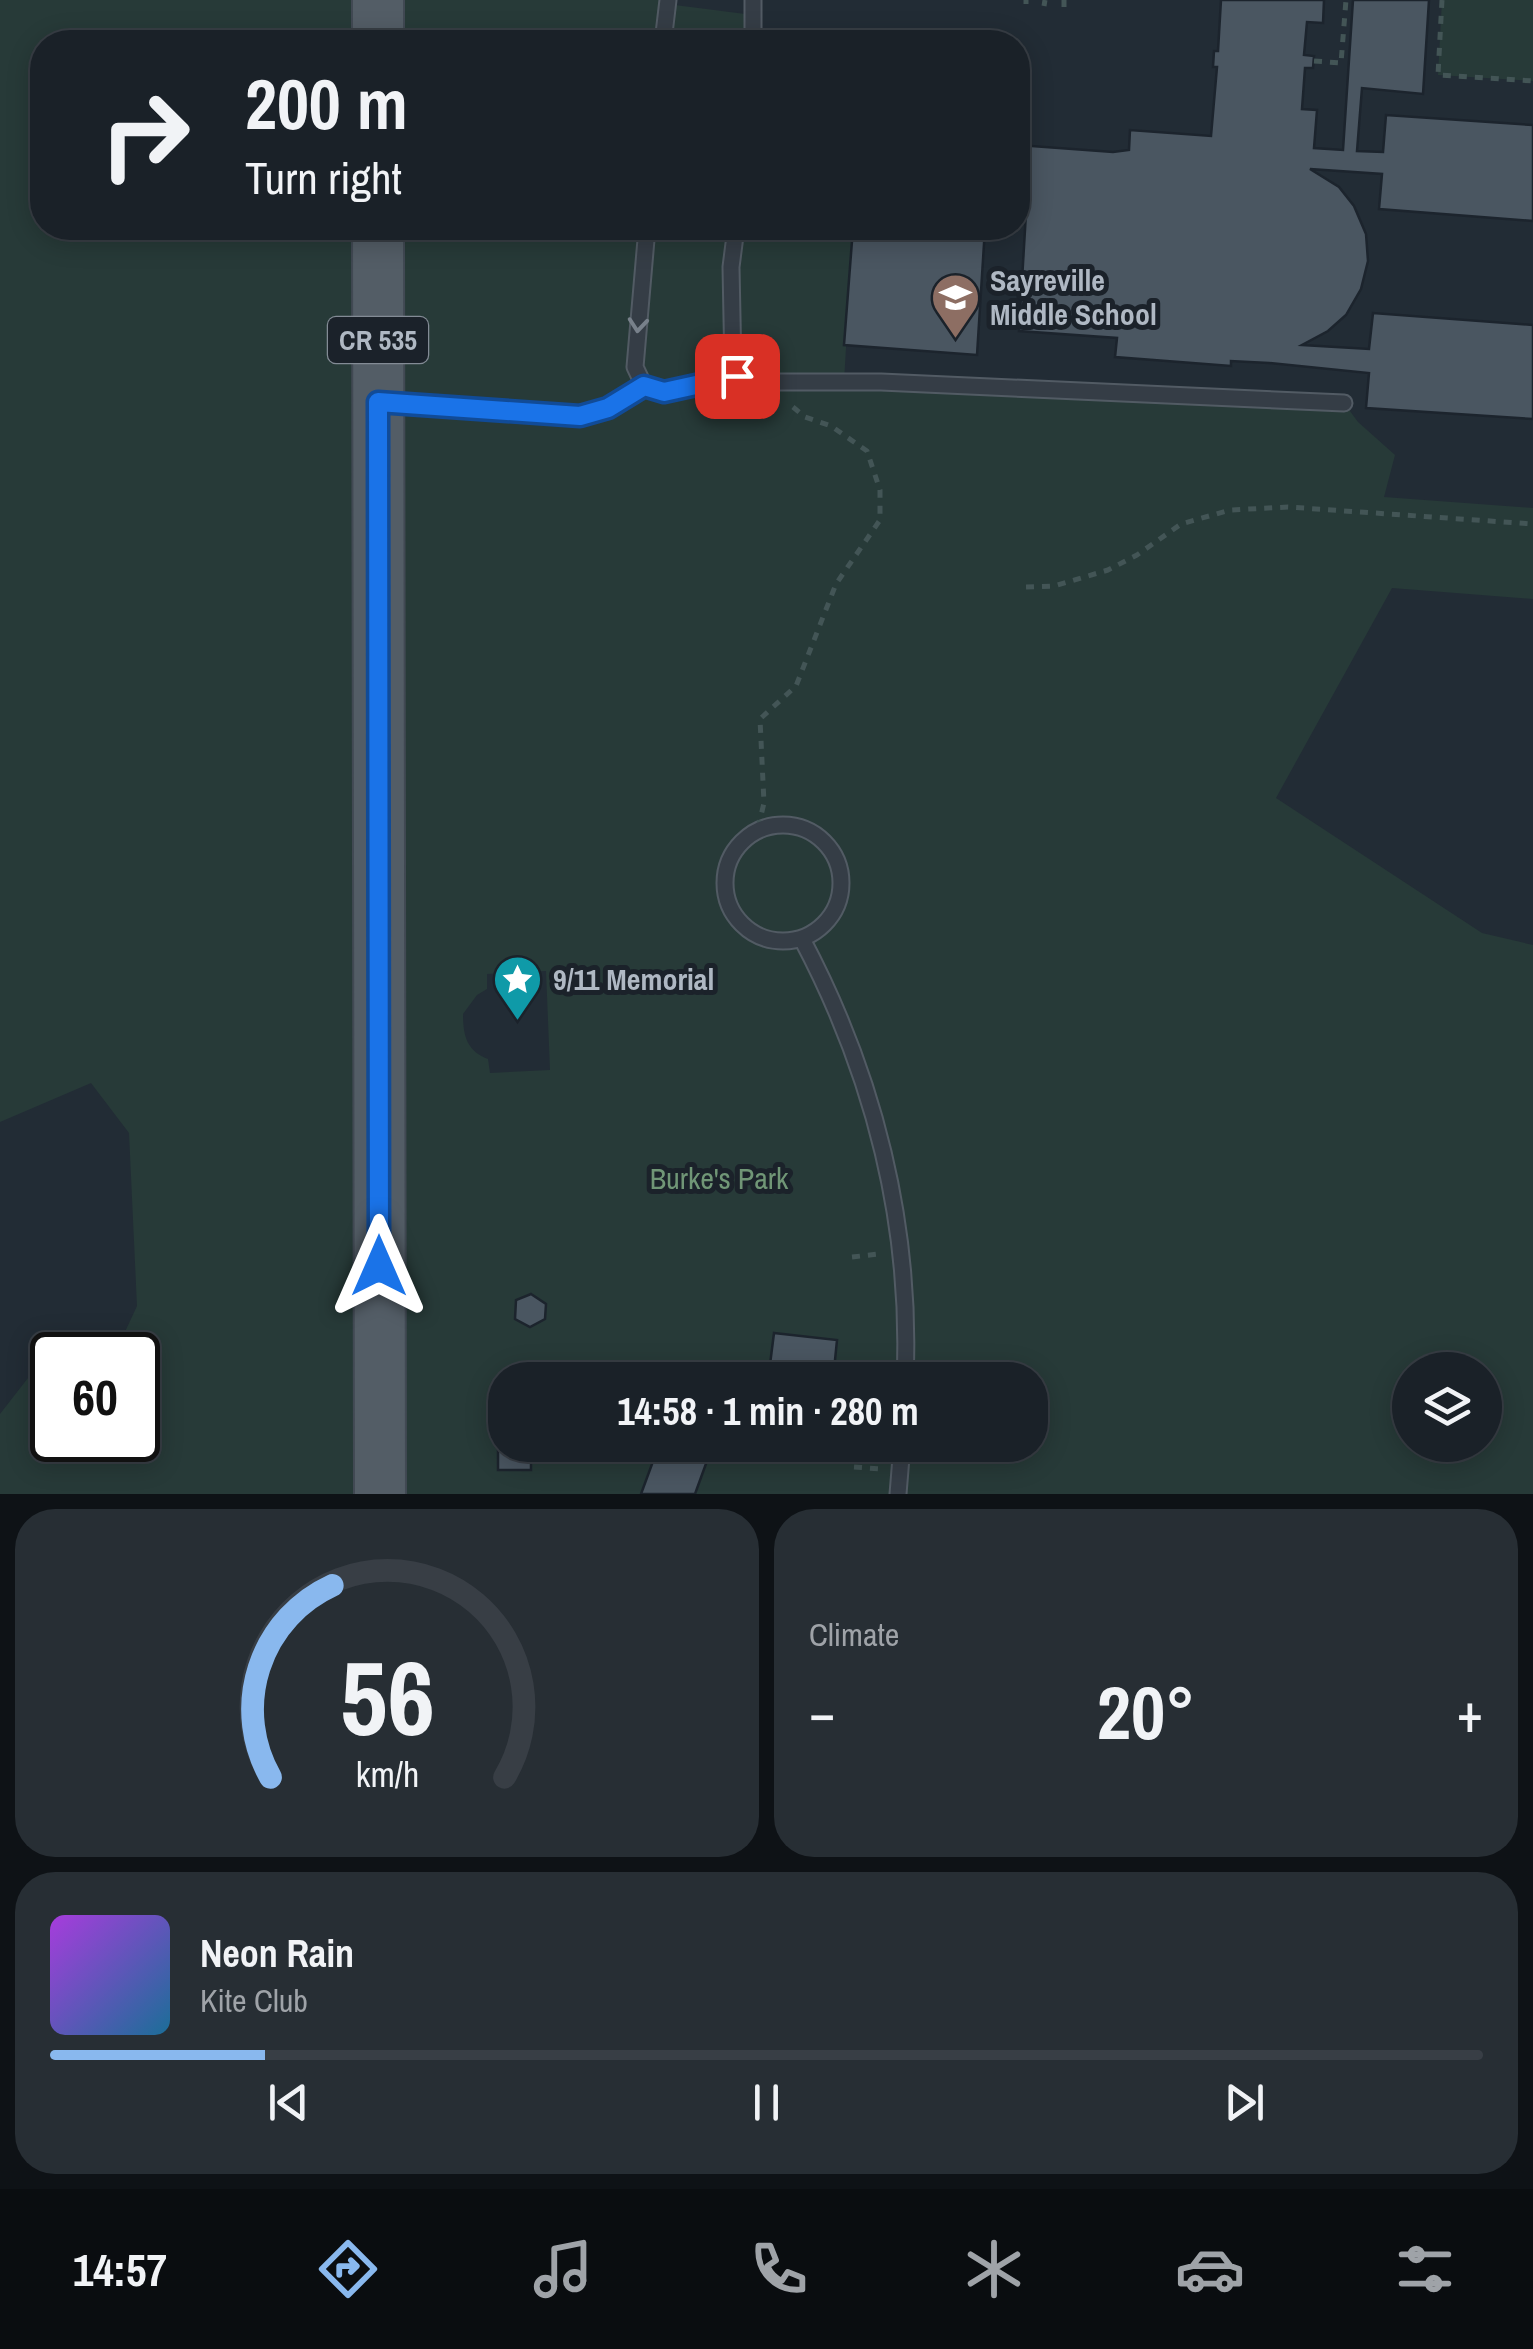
<!DOCTYPE html>
<html lang="en">
<head>
<meta charset="utf-8">
<style>
	:root { --surface:#1a2128; --page:#272e34; --text:#f1f3f6; --muted:#9fa3a8; --line:#383e45; --accent:#89b8ee }
	body { margin:0; font-family:"Archivo Narrow",sans-serif; background:var(--page); color:var(--text); height:100vh; display:flex; flex-direction:column; font-size:38px; white-space:nowrap }
	* { box-sizing:border-box; margin:0 }
	p { font-size:32px; color:var(--muted) }
	.icon { flex:none; width:55px; height:55px; fill:none; stroke:currentColor; stroke-width:2; stroke-linecap:round; stroke-linejoin:round }
	.map { position:relative; height:1494px; overflow:hidden }
	.side { display:flex; flex-direction:column; gap:15px; padding:15px; background:#0e1216; flex:1 }
	.side>* { flex:none }
	.hud { position:absolute; left:30px; top:30px; width:1000px; height:210px; border-radius:40px; box-shadow:0 5px 25px #0003,0 0 0 2px var(--line); background:#1a2128; color:var(--text); overflow:hidden }
	.controls { position:absolute; left:1392px; top:1352px; display:grid; gap:20px }
	.controls a { display:grid; place-items:center; width:110px; height:110px; border-radius:50%; background:var(--surface); box-shadow:0 5px 25px #0003,0 0 0 2px var(--line); font-size:50px }
	.speed { position:absolute; left:30px; top:1332px; display:flex; gap:20px; font-size:50px; font-weight:700; text-align:center }
	.speed>* { display:grid; place-content:center; width:130px; height:130px; border-radius:50%; background:var(--surface); box-shadow:0 5px 25px #0003,0 0 0 2px var(--line); line-height:1 }
	.speed .limit { border:5px solid #111; border-radius:15px; background:#fff; color:#111 }
	.pin { position:absolute; display:grid; place-items:center; width:85px; height:85px; color:#fff; margin:-42px; border-radius:20px; box-shadow:0 5px 15px #0006 }
	.me { position:absolute; width:110px; margin:-55px; rotate:0deg; stroke-linejoin:round; filter:drop-shadow(0 0 8px #0008) }
	.turn { display:flex; align-items:center; gap:35px; height:210px; padding:0 50px; font-size:45px }
	.turn .icon { width:130px; height:130px; stroke-width:2.5 }
	.turn b { display:block; font-size:70px; line-height:85px }
	.big { font-size:75px; font-weight:700; line-height:1.1 }
	.side .tile { flex:1; display:flex; flex-direction:column; justify-content:center; gap:15px; min-width:0; padding:0 35px; border-radius:40px; background:var(--page) }
	.side .dial { align-items:center; gap:0 }
	.dial svg { height:260px; overflow:visible; fill:none; stroke:var(--line); stroke-width:7; stroke-linecap:round; text-anchor:middle }
	.dial text { fill:var(--text); stroke:none }
	.song { display:flex; align-items:center; gap:30px }
	.cover { width:120px; height:120px; border-radius:15px; background:linear-gradient(135deg,hsl(280 70% 55%),hsl(200 70% 35%)) }
	.played { height:10px; border-radius:5px; background:linear-gradient(90deg,var(--accent) 15%,var(--line) 15%) }
	.keys { display:flex; justify-content:space-around; direction:ltr }
	.heat { display:flex; justify-content:space-between; align-items:center; font-size:55px; direction:ltr }
	.side .tiles { flex:1; display:grid; gap:15px; grid-template-columns:1fr 1fr }
	.tile:last-child { grid-column:span 2 }
	.trip { position:absolute; left:488px; top:1362px; width:560px; height:100px; border-radius:40px; background:var(--surface); box-shadow:0 5px 25px #0003,0 0 0 2px var(--line); font-weight:700; line-height:100px; text-align:center }
	.dock { display:flex; height:160px; justify-content:space-around; align-items:center; background:#0a0d10; color:var(--muted) }
	.dock .icon { width:70px; height:70px }
	.dock .on { color:var(--accent) }
	.dock b { font-size:45px; color:var(--text) }
	.map>svg:first-child { display:block }
</style>
</head>
<body>
<div class="map">
<svg width="1533" height="1494" viewBox="0 0 1533 1494">
	<rect width="100%" height="100%" fill="#222c35"/>
	<path fill="#273a38" fill-rule="evenodd" d="M 0,0 L 668,0 L 667,4 L 753,15 L 753,42 L 42,42 L 42,228 L 853,228 L 844,382 L 1344,403 L 1358,422 L 1395,455 L 1384,497 L 1533,508 L 1533,599 L 1392,588 L 1276,798 L 1482,933 L 1533,945 L 1533,1494 L 0,1494 L 0,1414 L 42,1360 L 52,1358 L 52,1440 L 138,1440 L 138,1355 L 71,1355 L 118,1347 L 137,1306 L 129,1133 L 91,1083 L 0,1122 ZM 546,971 L 550,1070 L 490,1073 L 488,1059 C 467,1051 463,1036 463,1014 L 477,995 L 487,989 L 487,974 ZM 1410,1370 L 1485,1370 L 1485,1445 L 1410,1445 ZM 505,1380 L 1030,1380 L 1030,1445 L 505,1445 Z
		M 1442,0 L 1533,0 L 1533,81 L 1438,75 Z"/>
	<path fill="#4a5661" stroke="#1c242d" stroke-width="2.5" d="M 1221,0 L 1324,0 L 1323,23 L 1307,22 L 1304,55 L 1314,56 L 1313,68 L 1305,68 L 1302,109 L 1317,110 L 1314,148 L 1343,150 L 1353,0 L 1429,0 L 1423,94 L 1362,88 L 1357,151 L 1383,152 L 1386,115 L 1533,125 L 1533,221 L 1379,209 L 1382,174 L 1310,169 L 1339,187 L 1354,206 L 1366,234 L 1368,261 L 1361,289 L 1346,315 L 1328,331 L 1302,345 L 1369,349 L 1373,313 L 1533,325 L 1533,419 L 1366,408 L 1369,373 L 1269,363 L 1231,361 L 1231,366 L 1115,357 L 1117,338 L 1019,331 L 1027,196 L 1018,196 L 1018,145 L 1113,152 L 1129,150 L 1130,130 L 1211,136 L 1217,67 L 1213,67 L 1214,51 L 1218,51 Z
		M 853,228 L 985,228 L 977,355 L 844,345 Z
		M 531,1294 L 546,1304 L 545,1319 L 530,1327 L 515,1319 L 516,1300 Z
		M 774,1333 L 837,1340 L 833,1380 L 768,1380 Z
		M 498,1440 L 505,1441 L 505,1445 L 531,1445 L 531,1470 L 498,1470 Z
		M 659,1445 L 707,1461 L 695,1494 L 641,1494 Z"/>
	<g fill="none" stroke-linecap="round" stroke-linejoin="round">
		<defs>
			<path id="lane" d="M 753,0 L 753,42
				M 663,42 L 668,0
				M 647,228 L 635,367 L 644,386 L 664,392 L 737,376 L 776,382 L 881,382 L 1344,403
				M 736,228 L 731,267 L 733,368 L 737,376
				M 387,403 L 580,416 L 608,408 L 644,386
				M725 883a58 58 0 1 1 116 0a58 58 0 1 1-116 0Z
				M 802,939 C 874,1075 912,1225 905,1380
				M 898,1494 L 902,1445"/>
			<path id="primary" d="M 378,42 L 378,0
				M 378,228 L 380,1494"/>
		</defs>
		<use href="#lane" stroke="#525b64" stroke-width="19"/>
		<use href="#primary" stroke="#414953" stroke-width="54"/>
		<path stroke="#435556" stroke-width="5" stroke-dasharray="8 8" stroke-linecap="butt" d="M 1442,0 L 1438,75 L 1533,81
			M 1026,4 L 1026,0
			M 1044,6 L 1045,0
			M 1064,7 L 1064,0
			M 1314,61 L 1341,63 L 1346,0
			M 1026,587 L 1054,586 L 1108,570 L 1137,555 L 1181,524 L 1230,510 L 1288,507 L 1533,524
			M 758,828 L 764,803 L 760,719 L 796,686 L 836,584 L 880,520 L 880,490 L 867,451 L 831,426 L 805,417 L 787,402
			M 852,1257 L 879,1254
			M 854,1467 L 881,1469"/>
		<use href="#lane" stroke="#353d46" stroke-width="15"/>
		<use href="#primary" stroke="#535d66" stroke-width="50"/>
	</g>
	<defs><path id="oneway-chevron" d="M-2-3.5L2.5 0L-2 3.5" fill="none" stroke-width="1.6" stroke-linecap="round" stroke-linejoin="round" transform="scale(2.5)"/></defs>
	<use stroke="#78818b" href="#oneway-chevron" transform="translate(638 325) rotate(95)"/>
	<g fill="none" stroke-linecap="round" stroke-linejoin="round">
		<defs>
			<path id="route" d="M 379,1266 L 378,402 L 580,416 L 608,408 L 644,386 L 664,392 L 737,376"/>
		</defs>
		<use href="#route" stroke="#114b97" stroke-width="25"/>
		<use href="#route" stroke="#1a73e8" stroke-width="18"/>
	</g>
	<defs>
		<symbol id="school-pin" viewBox="-11 -11 22 30"><path d="M0 17L-7.5 6A9.5 9.5 0 1 1 7.5 6Z" fill="#8d6e63" stroke="#1b222a"/><path d="M0-5L7-2L0 1L-7-2ZM-4 1L0 2.5L4 1V4Q0 6-4 4Z" fill="#fff"/></symbol>
		<symbol id="sight-pin" viewBox="-11 -11 22 30"><path d="M0 17L-7.5 6A9.5 9.5 0 1 1 7.5 6Z" fill="#0f9aa8" stroke="#1b222a"/><path d="M0-6L1.8-2.2L6-1.7L2.9 1.2L3.7 5.4L0 3.3L-3.7 5.4L-2.9 1.2L-6-1.7L-1.8-2.2Z" fill="#fff"/></symbol>
	</defs>
	<g fill-rule="evenodd">
		<use href="#school-pin" x="928" y="270" width="55" height="75"/>
		<use href="#sight-pin" x="490" y="952" width="55" height="75"/>
	</g>
	<g text-anchor="middle" stroke-width="10" stroke-linejoin="round" paint-order="stroke">
		<rect fill="#1b222a" stroke="#838b95" stroke-width="2.5" x="328" y="317" width="100" height="46" rx="8"/>
		<g font-size="28" font-weight="bold" fill="#afb8c3">
			<text x="378" y="350">CR 535</text>
		</g>
		<g font-size="30" font-weight="bold" fill="#afb8c3" stroke="#1b222a" text-anchor="start">
			<text x="990" y="291">Sayreville<tspan x="990" dy="34">Middle School</tspan></text>
			<text x="553" y="990">9/11 Memorial</text>
		</g>
		<g font-size="30" fill="#709676" stroke="#1b222a">
			<text x="719" y="1189">Burke's Park</text>
		</g>
	</g>
</svg>
<div class="controls">
<a><svg class="icon" aria-label="layers" viewBox="0 0 24 24"><path d="M12 4l9 5-9 5-9-5zM3 14l9 5 9-5"/></svg></a>
</div>
<div class="speed"><div class="limit">60</div></div>
<div class="pin" style="left:737px;top:376px;background:#d93025"><svg class="icon" aria-label="arrive" viewBox="0 0 24 24"><path d="M6 21V4h12l-3 4 3 4H6"/></svg></div>
<svg class="me" style="left:379px;top:1266px" viewBox="-20 -20 40 40"><path d="M0-17L14 15 0 8-14 15z" fill="#1a73e8" stroke="#fff" stroke-width="4"/></svg>
<div class="trip">14:58 · 1 min · 280 m</div>
<div class="hud">
<div class="turn"><svg class="icon" aria-label="right" viewBox="0 0 24 24"><path d="M7 20v-9h11M14 6l5 5-5 5"/></svg><div><b>200 m</b>Turn right</div></div>
</div>
</div>
<section class="side">
<div class="tiles">
<div class="tile dial"><svg viewBox="0 0 100 80">
<path d="M14 69A42 42 0 1 1 86 69"/>
<path d="M14 69A42 42 0 0 1 33 10" stroke="#89b8ee"/>
<text x="50" y="56" font-size="32" font-weight="700">56</text>
<text x="50" y="72" font-size="11">km/h</text>
</svg></div>
<div class="tile"><p>Climate</p>
<div class="heat"><a>−</a><b class="big">20°</b><a>+</a></div>
</div>
<div class="tile">
<div class="song"><i class="cover"></i><div><b>Neon Rain</b><p>Kite Club</p></div></div>
<div class="played"></div>
<div class="keys"><svg class="icon" aria-label="previous" viewBox="0 0 24 24"><path d="M18 5L8 12l10 7zM5 5v14"/></svg><svg class="icon" aria-label="pause" viewBox="0 0 24 24"><path d="M8 5v14M16 5v14"/></svg><svg class="icon" aria-label="next" viewBox="0 0 24 24"><path d="M6 5l10 7-10 7zM19 5v14"/></svg></div>
</div>
</div>
</section>
<nav class="dock">
<b>14:57</b>
<svg class="icon on" aria-label="directions" viewBox="0 0 24 24"><path d="M12 3l9 9-9 9-9-9zM9 14v-3h6M13 9l2 2-2 2"/></svg>
<svg class="icon" aria-label="music" viewBox="0 0 24 24"><path d="M9 18V5l10-2v13"/><circle cx="6" cy="18" r="3"/><circle cx="16" cy="16" r="3"/></svg>
<svg class="icon" aria-label="phone" viewBox="0 0 24 24"><path d="M5 4h4l2 5-3 2q2 4 5 5l2-3 5 2v4C11 20 4 13 5 4z"/></svg>
<svg class="icon" aria-label="climate" viewBox="0 0 24 24"><path d="M12 3v18M4 7l16 10M4 17L20 7"/></svg>
<svg class="icon" aria-label="car" viewBox="0 0 24 24"><path d="M5 17H2v-5l4-1 3-4h7l3 4 3 1v5h-3M9 17h6M6 11h13"/><circle cx="7" cy="17" r="2"/><circle cx="17" cy="17" r="2"/></svg>
<svg class="icon" aria-label="filters" viewBox="0 0 24 24"><path d="M4 7h16M4 17h16"/><circle cx="9" cy="7" r="2"/><circle cx="15" cy="17" r="2"/></svg>
</nav>
</body>
</html>
